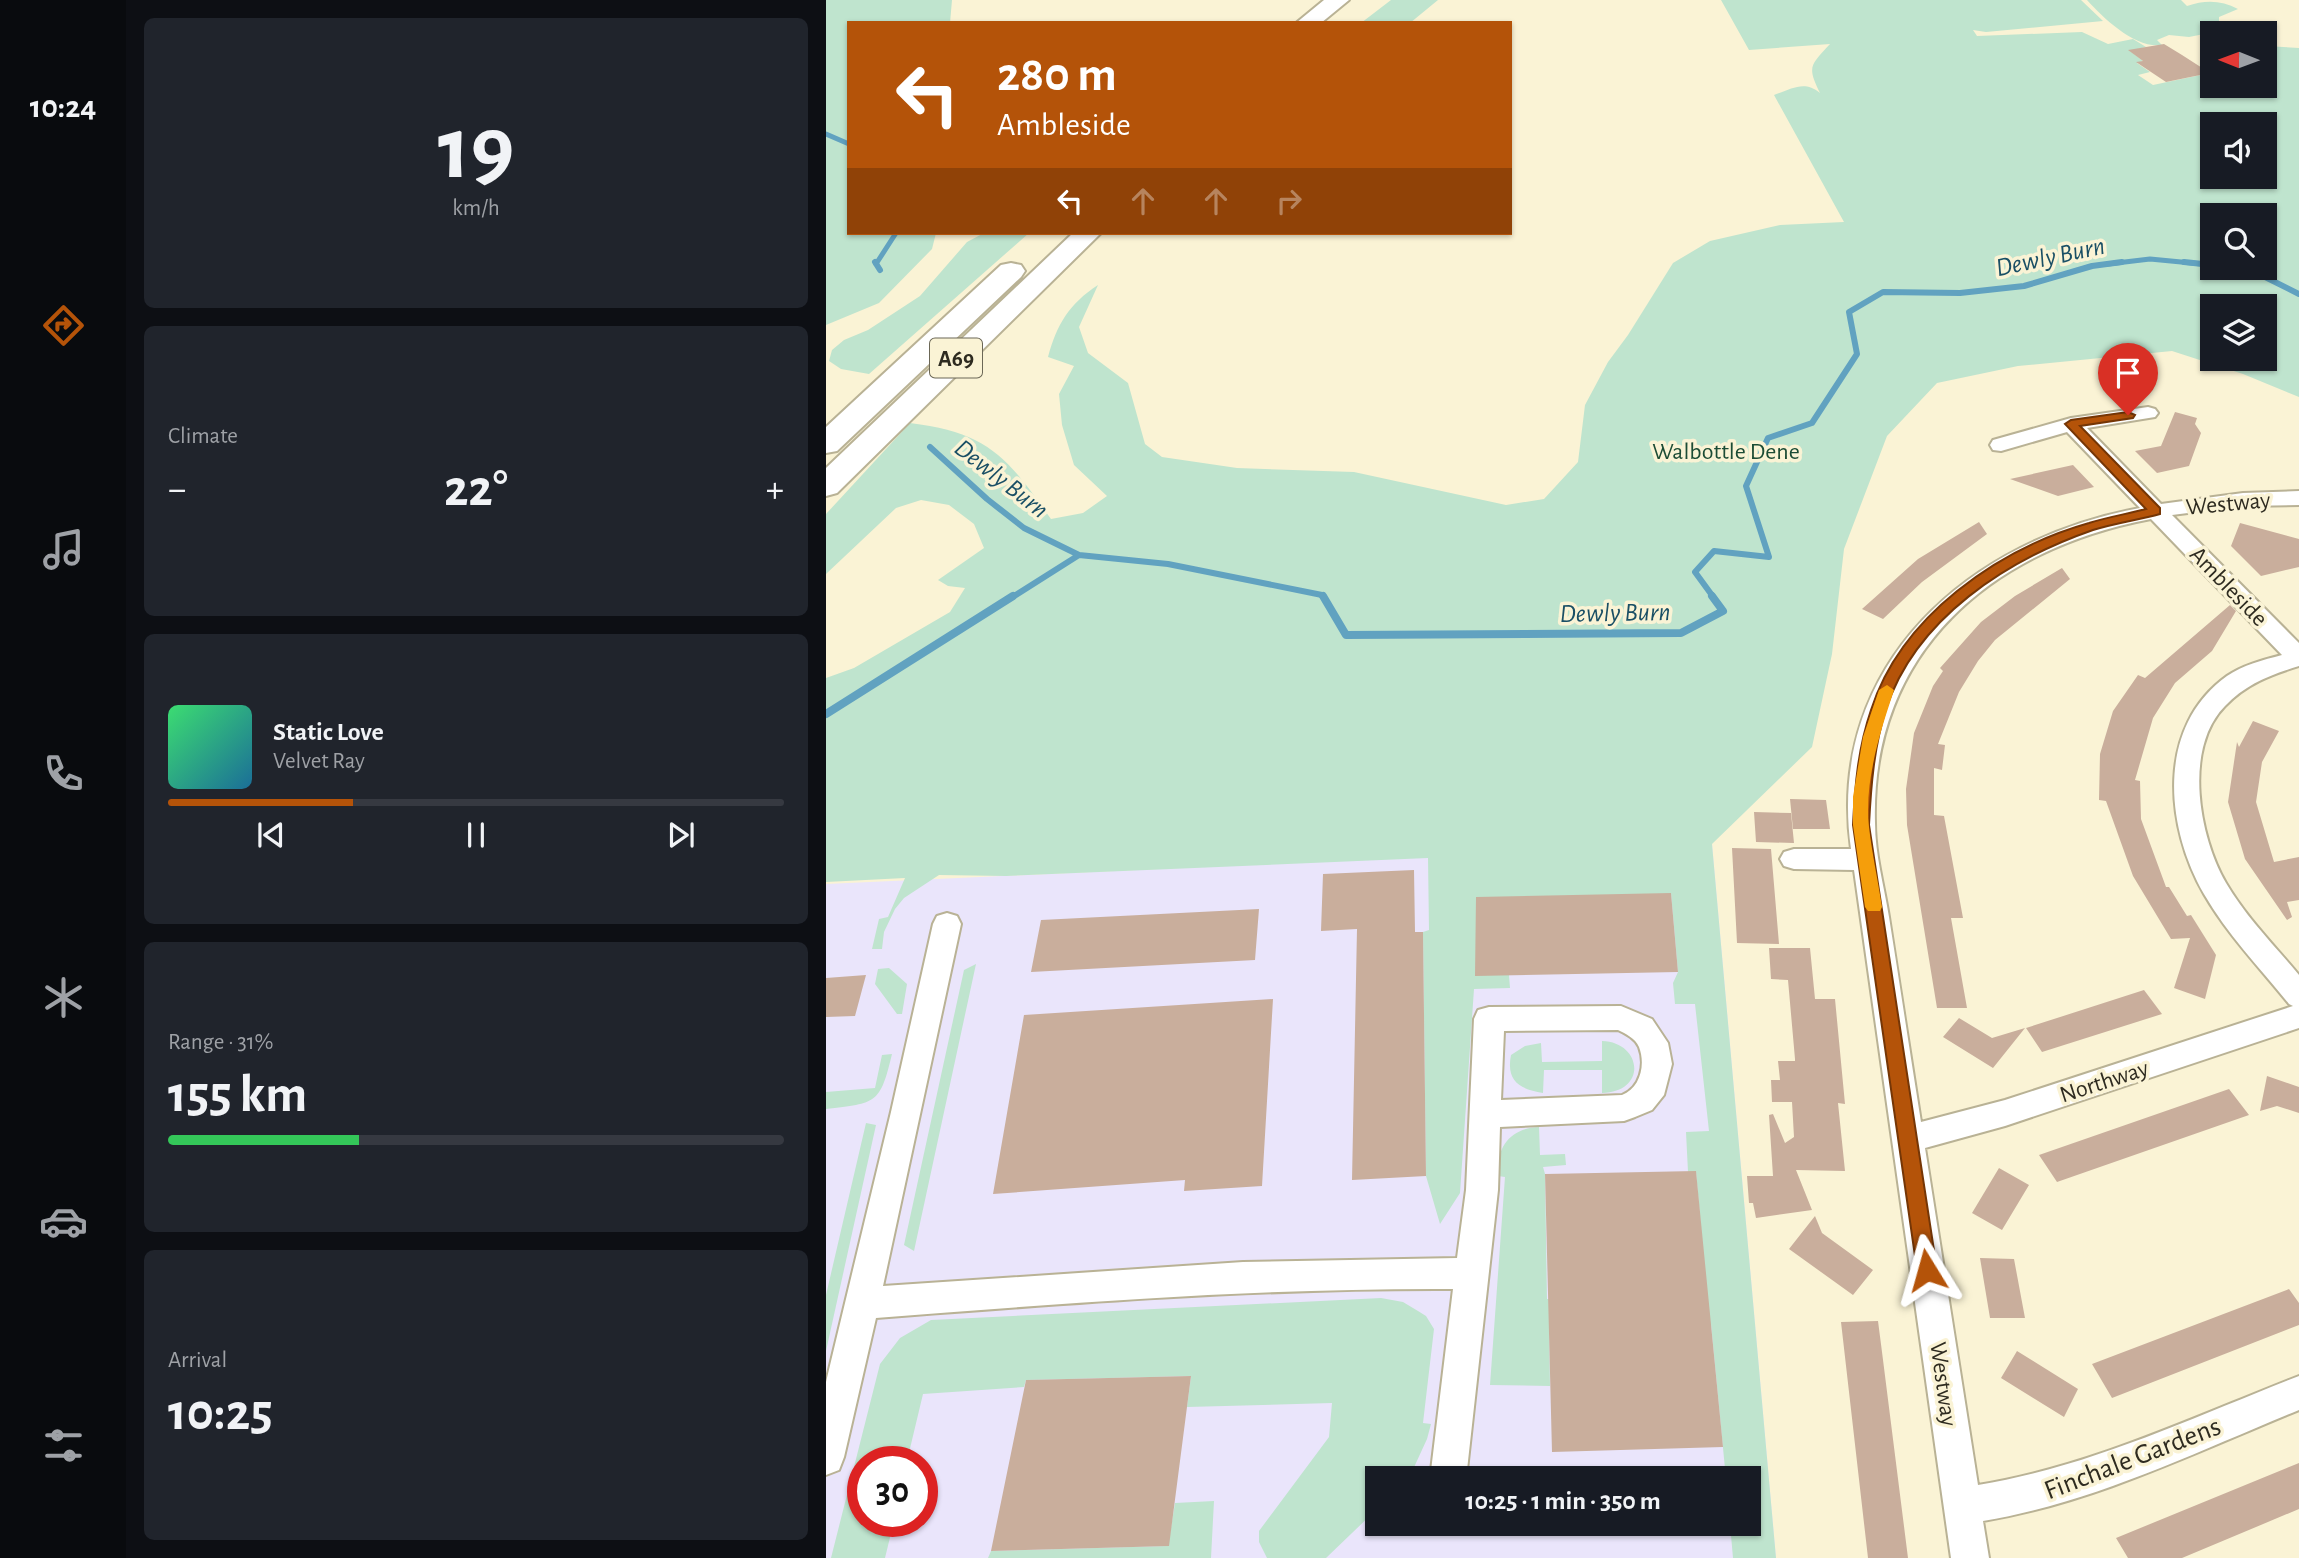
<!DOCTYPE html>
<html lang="en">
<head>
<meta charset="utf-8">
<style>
	:root { --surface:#171b24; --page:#20242c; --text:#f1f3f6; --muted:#9ea1a6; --line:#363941; --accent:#b45309 }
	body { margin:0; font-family:"Alegreya Sans",sans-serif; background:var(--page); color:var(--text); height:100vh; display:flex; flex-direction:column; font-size:26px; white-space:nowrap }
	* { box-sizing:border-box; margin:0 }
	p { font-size:23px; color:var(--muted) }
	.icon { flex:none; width:38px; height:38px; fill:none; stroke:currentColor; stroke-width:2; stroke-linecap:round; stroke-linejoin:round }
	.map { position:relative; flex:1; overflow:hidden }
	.drawer { display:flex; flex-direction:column; gap:18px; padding:18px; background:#0d0f14; width:700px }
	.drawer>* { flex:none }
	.top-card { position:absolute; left:21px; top:21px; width:665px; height:214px; border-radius:0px; box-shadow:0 2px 5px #0004; background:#b45309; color:#fff; overflow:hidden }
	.needle { width:46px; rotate:271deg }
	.buttons { position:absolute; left:1374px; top:21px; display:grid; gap:14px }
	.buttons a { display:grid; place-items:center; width:77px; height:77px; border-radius:0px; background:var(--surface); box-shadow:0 2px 5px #0004; font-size:35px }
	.speed { position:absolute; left:21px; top:1446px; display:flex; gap:14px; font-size:35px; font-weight:700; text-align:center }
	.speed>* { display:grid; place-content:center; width:91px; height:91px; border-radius:50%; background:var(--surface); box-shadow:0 2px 5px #0004; line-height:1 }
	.speed .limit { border:10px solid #d22; background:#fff; color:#111 }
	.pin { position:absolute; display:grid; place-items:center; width:60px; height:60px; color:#fff; margin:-72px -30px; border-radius:50% 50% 50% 0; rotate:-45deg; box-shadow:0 0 7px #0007 }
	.pin .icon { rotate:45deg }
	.me { position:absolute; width:77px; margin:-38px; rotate:352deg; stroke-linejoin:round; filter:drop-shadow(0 0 5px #0008) }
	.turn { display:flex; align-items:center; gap:24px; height:147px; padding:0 35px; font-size:32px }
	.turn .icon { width:91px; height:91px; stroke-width:2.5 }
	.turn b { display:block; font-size:49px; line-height:60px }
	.lanes { display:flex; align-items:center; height:66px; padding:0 35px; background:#0003; justify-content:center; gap:35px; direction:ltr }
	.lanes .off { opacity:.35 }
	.big { font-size:52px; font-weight:600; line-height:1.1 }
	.drawer .card { flex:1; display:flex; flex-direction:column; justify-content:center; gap:10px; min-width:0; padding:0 24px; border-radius:10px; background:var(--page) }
	.drawer .dial { align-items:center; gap:0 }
	.dial b { font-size:91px; line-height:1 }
	.song { display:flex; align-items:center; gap:21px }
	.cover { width:84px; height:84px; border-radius:10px; background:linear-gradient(135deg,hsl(140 70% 55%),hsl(200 70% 35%)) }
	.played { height:7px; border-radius:4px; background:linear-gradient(90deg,var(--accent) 30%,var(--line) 30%) }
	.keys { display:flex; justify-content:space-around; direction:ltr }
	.heat { display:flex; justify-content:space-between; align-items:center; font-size:38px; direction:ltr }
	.charge { height:10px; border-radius:5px; background:linear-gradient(90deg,#34c759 31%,var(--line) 0) }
	.trip { position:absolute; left:539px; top:1466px; width:396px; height:70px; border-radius:0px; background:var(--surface); box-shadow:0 2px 5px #0004; font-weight:600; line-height:70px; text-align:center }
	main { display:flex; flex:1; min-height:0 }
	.tabs { display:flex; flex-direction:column; width:126px; justify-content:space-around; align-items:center; background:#090b0e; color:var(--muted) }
	.tabs .icon { width:49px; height:49px }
	.tabs .on { color:var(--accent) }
	.tabs b { font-size:32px; color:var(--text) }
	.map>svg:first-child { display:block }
</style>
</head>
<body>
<main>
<nav class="tabs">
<b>10:24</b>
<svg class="icon on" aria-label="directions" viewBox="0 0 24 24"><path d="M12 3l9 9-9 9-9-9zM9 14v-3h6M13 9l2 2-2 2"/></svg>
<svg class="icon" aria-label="music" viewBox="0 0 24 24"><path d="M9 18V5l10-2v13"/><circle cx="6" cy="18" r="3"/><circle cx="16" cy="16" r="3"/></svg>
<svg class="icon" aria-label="phone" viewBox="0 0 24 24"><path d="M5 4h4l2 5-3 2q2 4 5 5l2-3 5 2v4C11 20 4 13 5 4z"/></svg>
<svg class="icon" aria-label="climate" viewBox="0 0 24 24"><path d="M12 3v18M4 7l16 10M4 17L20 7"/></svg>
<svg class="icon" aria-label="car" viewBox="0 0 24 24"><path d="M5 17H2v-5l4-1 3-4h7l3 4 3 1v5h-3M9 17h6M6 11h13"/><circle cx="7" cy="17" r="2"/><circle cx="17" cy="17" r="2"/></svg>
<svg class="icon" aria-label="filters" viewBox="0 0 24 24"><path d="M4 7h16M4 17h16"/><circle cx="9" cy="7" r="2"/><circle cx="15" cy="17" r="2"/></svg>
</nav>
<section class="drawer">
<div class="card dial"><b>19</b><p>km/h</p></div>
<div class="card"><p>Climate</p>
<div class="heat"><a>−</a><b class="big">22°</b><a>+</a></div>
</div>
<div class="card">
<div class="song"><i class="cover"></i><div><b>Static Love</b><p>Velvet Ray</p></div></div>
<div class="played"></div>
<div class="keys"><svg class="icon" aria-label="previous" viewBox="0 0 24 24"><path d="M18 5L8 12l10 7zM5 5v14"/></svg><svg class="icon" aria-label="pause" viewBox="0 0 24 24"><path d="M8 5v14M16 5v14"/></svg><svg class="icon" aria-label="next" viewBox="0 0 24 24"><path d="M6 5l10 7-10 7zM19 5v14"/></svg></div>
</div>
<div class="card"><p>Range · 31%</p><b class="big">155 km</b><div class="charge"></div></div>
<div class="card"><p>Arrival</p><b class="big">10:25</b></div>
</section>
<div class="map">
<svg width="1473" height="1558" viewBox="0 0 1473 1558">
	<rect width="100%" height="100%" fill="#faf3d5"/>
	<path fill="#eae5fb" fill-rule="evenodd" d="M 886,844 L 950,1558 L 0,1558 L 0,884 ZM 37,1461 L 96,1461 L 96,1521 L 37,1521 ZM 551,1479 L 922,1479 L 922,1524 L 551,1524 Z"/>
	<path fill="#bfe4ce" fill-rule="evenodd" d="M 0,0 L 126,0 L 124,23 L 23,23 L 23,233 L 110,233 L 106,249 L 53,303 L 0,325 Z
		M 565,0 L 612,0 L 584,23 L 535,23 Z
		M 895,0 L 1255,0 L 1277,21 L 1160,32 L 1147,30 L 1151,36 L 1256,32 L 1282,44 L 1307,39 L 1320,47 L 1304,51 L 1317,61 L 1311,63 L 1324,72 L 1312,75 L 1327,85 L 1384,73 L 1386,86 L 1438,86 L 1439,46 L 1473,48 L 1473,397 L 1417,374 L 1346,351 L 1192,366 L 1111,383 L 1061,436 L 1018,549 L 1006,654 L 986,747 L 886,844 L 950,1558 L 907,1558 L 904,1524 L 922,1524 L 922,1479 L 900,1479 L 885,1324 L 723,1327 L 724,1386 L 664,1385 L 679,1177 L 672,1176 C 670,1147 684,1128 713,1127 L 714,1155 L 739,1154 L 740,1165 L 717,1167 L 719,1174 L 721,1299 L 881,1295 L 870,1172 L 862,1172 L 860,1132 L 883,1131 L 869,1004 L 849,1004 L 847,983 L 852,972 L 845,893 L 683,975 L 684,988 L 648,989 L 634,1193 L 614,1224 L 600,1176 L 597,932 L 603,930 L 602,858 L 180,876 L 113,875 L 78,898 L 69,909 L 58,932 L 56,949 L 46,949 L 53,919 L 62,917 L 79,878 L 0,882 L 0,678 L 28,668 L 124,612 L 139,588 L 122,586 L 112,580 L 158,548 L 148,524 L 123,505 L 95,500 L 70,508 L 0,574 L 0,514 L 84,423 C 163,433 181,457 225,519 L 257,513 L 281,496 L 248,465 L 236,425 L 233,394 L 248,366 L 222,357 C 231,324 243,304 272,285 L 253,327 L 262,353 L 302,383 L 319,444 L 336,457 L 411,468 L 528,472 L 680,505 L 718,499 L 752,462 L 759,405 L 782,362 L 802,335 L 847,263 L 884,241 L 954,225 L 1018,222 L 948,95 C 966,89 978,80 994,93 C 981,66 984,66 1004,44 L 923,50 ZM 1386,124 L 1438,124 L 1438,177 L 1386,177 ZM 1386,215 L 1438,215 L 1438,268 L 1386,268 ZM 1386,306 L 1438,306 L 1438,359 L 1386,359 Z
		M 1261,0 L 1355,0 L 1361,6 C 1379,0 1395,0 1412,9 L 1393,17 L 1393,31 L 1363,37 L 1343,35 L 1331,40 L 1336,45 C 1310,49 1278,19 1261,0 Z
		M 158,233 L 203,233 L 43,374 L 15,369 L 3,361 L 6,350 L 18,340 L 42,330 L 94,296 L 141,242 Z
		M 150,964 L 88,1251 L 78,1245 L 138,970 Z
		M 63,968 L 81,984 L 76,1014 L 71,1014 L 49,984 L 52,969 Z
		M 776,1041 C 816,1042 822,1092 776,1093 L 776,1070 L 718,1070 L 717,1093 C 693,1089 680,1081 685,1055 L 699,1046 L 715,1043 L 716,1062 L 776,1061 Z
		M 66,1054 C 54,1104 51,1103 0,1109 L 0,1092 L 49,1088 L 56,1055 Z
		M 40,1123 L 50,1125 L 0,1351 L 0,1295 Z
		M 555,1298 L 577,1302 L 592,1311 L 600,1316 L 608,1329 L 597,1423 L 605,1424 L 601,1439 L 584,1476 L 582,1479 L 551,1479 L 551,1509 L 500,1558 L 441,1558 L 433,1542 L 433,1531 L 503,1437 L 506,1403 L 361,1407 L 365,1376 L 200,1380 L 198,1387 L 97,1394 L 81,1461 L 37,1461 L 37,1521 L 68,1521 L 59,1558 L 5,1558 L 54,1364 L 74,1338 L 105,1320 Z
		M 388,1501 L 385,1558 L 162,1558 L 165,1551 L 342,1546 L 349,1503 Z"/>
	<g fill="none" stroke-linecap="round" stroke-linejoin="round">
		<path stroke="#61a2c0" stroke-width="5" d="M 0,134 L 23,144
			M 50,264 L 70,233
			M 1282,264 L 1324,259 L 1376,264"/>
		<path stroke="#61a2c0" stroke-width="6" d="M 49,262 L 54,270
			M 1358,262 L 1386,265
			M 1421,268 L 1473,294
			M 104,447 L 161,499 L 198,528 L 253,555 L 342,564 L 496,595 L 498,598
			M 185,598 L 253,555
			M 888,598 L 869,572 L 888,551 L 943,557 L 920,486 L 942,438 L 986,423 L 1031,354 L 1023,312 L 1057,292 L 1134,293 L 1198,286 L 1266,266 L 1296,262"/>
		<path stroke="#61a2c0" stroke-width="8" d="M 497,596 L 520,635 L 855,633 L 897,611 L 886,596
			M 0,714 L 187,596"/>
	</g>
	<path fill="#c9ae9c" d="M 1338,44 L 1356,55 L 1384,73 L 1340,82 L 1310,62 L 1317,61 L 1302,50 Z
		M 1349,412 L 1371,418 L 1369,424 L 1375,433 L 1363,466 L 1331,473 L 1309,451 L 1335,446 Z
		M 1247,465 L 1268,487 L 1232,496 L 1184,479 Z
		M 1153,522 L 1161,534 L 1096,582 L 1057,619 L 1036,609 L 1092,559 Z
		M 1414,523 L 1473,539 L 1473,567 L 1435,576 L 1405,546 Z
		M 1236,568 L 1244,579 L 1169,640 L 1152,661 L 1133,692 L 1112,744 L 1119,745 L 1116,770 L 1108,768 L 1108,815 L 1118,816 L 1137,918 L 1125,918 L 1141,1008 L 1111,1008 L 1081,825 L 1080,789 L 1088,733 L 1107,686 L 1117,671 L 1114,668 L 1155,622 L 1189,596 Z
		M 1404,605 L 1410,611 L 1386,651 L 1349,683 L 1327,718 L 1309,780 L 1314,781 L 1315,819 L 1340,887 L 1343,887 L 1361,916 L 1365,915 L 1390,955 L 1379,999 L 1348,988 L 1364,938 L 1345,939 L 1307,876 L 1280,801 L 1273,800 L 1274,754 L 1287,711 L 1312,675 L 1319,678 Z
		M 1427,721 L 1453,731 L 1436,762 L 1430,802 L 1448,862 L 1473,857 L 1473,900 L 1461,902 L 1466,917 L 1461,920 L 1419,859 L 1402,802 L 1411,742 L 1413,747 Z
		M 964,799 L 1000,800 L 1004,829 L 967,829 Z
		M 928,812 L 965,813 L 968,843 L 930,842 Z
		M 906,848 L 945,849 L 953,944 L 911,943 Z
		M 588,870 L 589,932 L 597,932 L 600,1176 L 526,1180 L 531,929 L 495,931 L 497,874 Z
		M 845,893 L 852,972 L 649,976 L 650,897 Z
		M 433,909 L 429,960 L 205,972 L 215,920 Z
		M 943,948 L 984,948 L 989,999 L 1009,999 L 1019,1104 L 1012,1103 L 1019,1171 L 970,1170 L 986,1210 L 930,1218 L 927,1203 L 923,1203 L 921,1176 L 947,1176 L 943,1115 L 947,1114 L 959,1143 L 968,1137 L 966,1102 L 946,1102 L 945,1080 L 954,1080 L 952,1061 L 969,1061 L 969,1059 L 962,980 L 945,979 Z
		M 40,975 L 29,1016 L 0,1017 L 0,978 Z
		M 1318,990 L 1336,1014 L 1216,1052 L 1200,1028 Z
		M 447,999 L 436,1186 L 358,1191 L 359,1180 L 167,1194 L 198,1015 Z
		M 1133,1018 L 1166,1038 L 1199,1028 L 1167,1068 L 1117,1037 Z
		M 1441,1076 L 1473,1087 L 1473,1113 L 1451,1106 L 1434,1111 Z
		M 1403,1089 L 1423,1115 L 1231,1182 L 1213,1155 Z
		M 1173,1168 L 1203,1185 L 1176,1230 L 1146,1213 Z
		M 870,1171 L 897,1447 L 726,1452 L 719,1174 Z
		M 989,1216 L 996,1233 L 1047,1270 L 1027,1295 L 963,1249 Z
		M 1154,1258 L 1188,1259 L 1199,1318 L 1164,1318 Z
		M 1463,1289 L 1473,1303 L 1473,1325 L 1286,1398 L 1266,1364 Z
		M 1052,1321 L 1056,1352 L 1082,1558 L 1042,1558 L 1015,1322 Z
		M 1191,1351 L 1252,1389 L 1238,1417 L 1175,1378 Z
		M 365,1376 L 343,1546 L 165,1551 L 200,1380 Z
		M 1473,1463 L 1473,1509 L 1356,1558 L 1302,1558 L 1290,1538 Z"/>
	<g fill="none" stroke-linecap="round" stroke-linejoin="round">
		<defs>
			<path id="minor" d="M 1322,407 L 1329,409 L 1332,413 L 1329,417 L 1261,428 L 1335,504 L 1417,493 L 1473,491 L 1473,505 L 1417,506 L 1346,515 L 1473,643 L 1473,666 C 1444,675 1420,684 1399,706 C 1357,748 1373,837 1400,883 C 1420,917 1448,945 1473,975 L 1473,1028 L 1179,1126 L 1099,1148 L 1152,1485 C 1264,1467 1368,1417 1473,1376 L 1473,1410 C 1370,1452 1267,1503 1157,1521 L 1163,1558 L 1125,1558 L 1028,870 L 968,869 L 958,866 L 954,859 L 958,852 L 968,849 L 1025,849 C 999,663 1145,539 1314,508 L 1241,432 L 1175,451 L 1167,450 L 1164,445 L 1167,440 L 1245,418 ZM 1325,519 L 1456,655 C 1437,660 1417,665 1401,676 C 1330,727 1339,826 1378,894 C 1401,934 1434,968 1463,1004 L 1467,1006 L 1179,1100 L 1095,1122 C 1084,1054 1074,985 1063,917 C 1058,886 1049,854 1049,823 C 1044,651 1166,549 1325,519 Z
				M 121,913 L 131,916 L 135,924 L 57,1286 L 417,1262 L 631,1258 L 640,1190 L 648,1019 L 652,1010 L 663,1007 L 795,1006 L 826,1019 L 842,1043 L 846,1064 L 838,1095 L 826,1110 L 809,1117 L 798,1121 L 674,1127 L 672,1190 L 640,1479 L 604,1479 L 627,1289 C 434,1288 242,1303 50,1318 L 18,1457 L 13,1470 L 0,1475 L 0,1382 L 65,1112 L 107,924 L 111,916 ZM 792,1030 C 800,1034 809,1038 813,1047 C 820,1065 814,1088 796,1095 L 675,1100 L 678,1031 Z"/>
			<path id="trunk" d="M 498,0 L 523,0 L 495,23 L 470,23 Z
				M 247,233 L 275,233 L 11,493 L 0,496 L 0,468 Z
				M 185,263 L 195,265 L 199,271 L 195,277 L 11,451 L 0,453 L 0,427 L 175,265 Z"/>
		</defs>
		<use href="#minor" stroke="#b9b295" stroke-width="4"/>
		<use href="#trunk" stroke="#b9b295" stroke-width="4"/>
		<use href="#minor" fill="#fff" fill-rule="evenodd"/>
		<use href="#trunk" fill="#fff" fill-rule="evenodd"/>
	</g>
	<path fill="#b45309" stroke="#753606" stroke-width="2" d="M 1302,412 L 1309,415 L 1307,418 L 1254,426 L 1334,508 L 1334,514 C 1312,520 1289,523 1267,530 C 1181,560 1090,618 1060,709 C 1048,747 1045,785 1043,825 L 1111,1270 L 1108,1277 L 1101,1280 L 1094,1277 L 1091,1270 L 1027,825 C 1029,785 1032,748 1045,710 C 1075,616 1172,549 1263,523 C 1282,517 1301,514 1320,509 L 1239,424 L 1245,420 Z"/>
	<path fill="#f59e0b" d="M 1061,685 L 1068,690 C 1054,733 1038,781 1043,827 C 1046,854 1052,880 1056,907 L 1054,911 L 1042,911 L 1039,907 L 1027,825 L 1027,797 L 1037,737 L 1053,690 Z"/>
	<g text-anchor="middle" stroke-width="7" stroke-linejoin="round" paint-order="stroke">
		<rect fill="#faf3d5" stroke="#6b6756" stroke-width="2" x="104" y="338.5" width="52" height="39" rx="5"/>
		<g font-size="23" font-weight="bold" fill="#2e2b20">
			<text x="130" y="366">A69</text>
		</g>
		<g font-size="24" fill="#1c4c35" stroke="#faf3d5">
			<text x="900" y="459">Walbottle Dene</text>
		</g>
		<g font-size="24" fill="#2e2b20" stroke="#faf3d5">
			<text transform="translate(1402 503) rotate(-5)" y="8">Westway</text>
			<text transform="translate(1403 586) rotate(46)" y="8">Ambleside</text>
			<text transform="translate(1278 1081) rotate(-18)" y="8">Northway</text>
			<text transform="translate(1118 1384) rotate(82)" y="8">Westway</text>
		</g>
		<g font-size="26" font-style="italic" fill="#1a4f65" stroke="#faf3d5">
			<text transform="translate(1224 256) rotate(-12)" y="9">Dewly Burn</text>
			<text transform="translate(176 478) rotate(38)" y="9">Dewly Burn</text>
			<text transform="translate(789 612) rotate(-1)" y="9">Dewly Burn</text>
		</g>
		<g font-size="28" fill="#2e2b20" stroke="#faf3d5">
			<text transform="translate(1306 1457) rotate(-21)" y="10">Finchale Gardens</text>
		</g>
	</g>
</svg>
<div class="buttons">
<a><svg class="needle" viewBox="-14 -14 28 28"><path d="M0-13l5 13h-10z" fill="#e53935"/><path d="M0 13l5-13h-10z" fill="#9ea1a6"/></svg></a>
<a><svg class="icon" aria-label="sound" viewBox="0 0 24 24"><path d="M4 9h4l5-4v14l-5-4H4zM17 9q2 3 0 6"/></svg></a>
<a><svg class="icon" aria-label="search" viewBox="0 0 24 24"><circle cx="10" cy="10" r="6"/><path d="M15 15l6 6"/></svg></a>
<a><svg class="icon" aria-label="layers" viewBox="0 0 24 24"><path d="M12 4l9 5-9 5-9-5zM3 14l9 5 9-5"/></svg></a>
</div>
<div class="speed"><div class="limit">30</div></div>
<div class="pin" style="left:1302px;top:415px;background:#d93025"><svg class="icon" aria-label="arrive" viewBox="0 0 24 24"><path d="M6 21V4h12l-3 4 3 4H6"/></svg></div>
<svg class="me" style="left:1101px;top:1270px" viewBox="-20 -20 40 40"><path d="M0-17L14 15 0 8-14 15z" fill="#b45309" stroke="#fff" stroke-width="4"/></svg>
<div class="trip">10:25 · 1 min · 350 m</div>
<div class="top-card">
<div class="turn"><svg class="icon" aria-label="left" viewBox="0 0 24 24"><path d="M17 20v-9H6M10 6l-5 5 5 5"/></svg><div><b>280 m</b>Ambleside</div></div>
<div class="lanes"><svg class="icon" aria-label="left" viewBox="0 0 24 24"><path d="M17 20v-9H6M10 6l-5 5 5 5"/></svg><svg class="icon off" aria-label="ahead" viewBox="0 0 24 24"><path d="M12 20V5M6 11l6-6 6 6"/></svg><svg class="icon off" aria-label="ahead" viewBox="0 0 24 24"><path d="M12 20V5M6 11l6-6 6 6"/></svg><svg class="icon off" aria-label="right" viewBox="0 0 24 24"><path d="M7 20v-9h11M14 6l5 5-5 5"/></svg></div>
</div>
</div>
</main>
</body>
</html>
